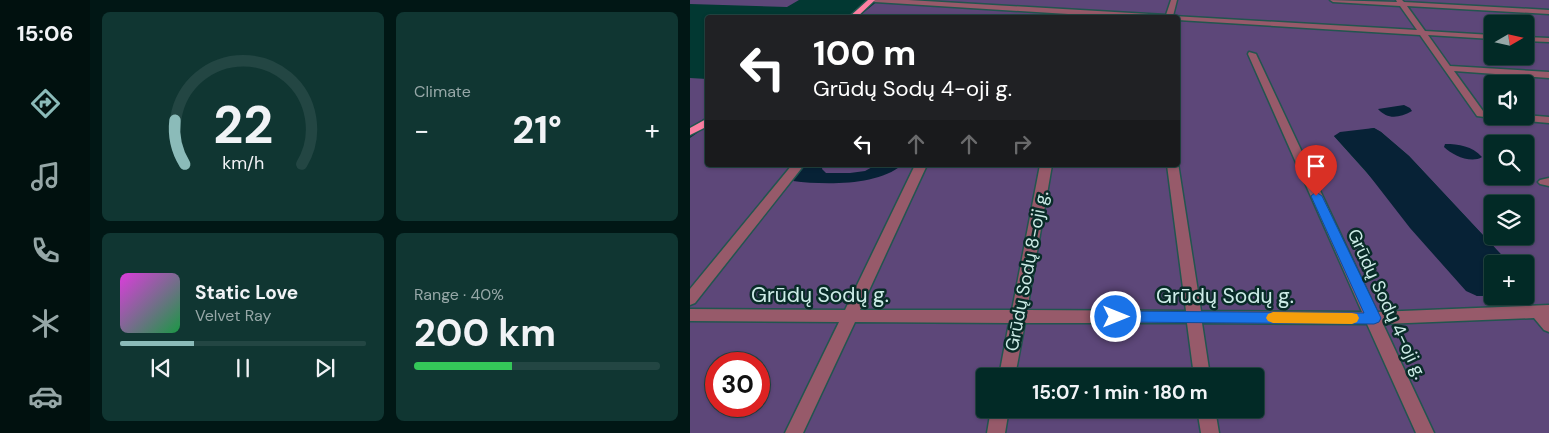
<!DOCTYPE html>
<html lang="en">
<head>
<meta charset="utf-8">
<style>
	:root { --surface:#022a26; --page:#103632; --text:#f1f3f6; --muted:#96a7a7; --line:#234643; --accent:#8bbbb9 }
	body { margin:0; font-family:"DM Sans",sans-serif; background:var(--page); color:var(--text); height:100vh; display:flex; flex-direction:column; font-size:19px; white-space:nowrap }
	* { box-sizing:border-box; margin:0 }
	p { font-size:16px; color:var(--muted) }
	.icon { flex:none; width:28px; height:28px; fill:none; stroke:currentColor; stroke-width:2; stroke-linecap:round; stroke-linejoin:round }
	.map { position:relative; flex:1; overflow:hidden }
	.details { display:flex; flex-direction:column; gap:12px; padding:12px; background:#011715; width:600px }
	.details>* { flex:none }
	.hud { position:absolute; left:15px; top:15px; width:475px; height:152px; border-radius:5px; box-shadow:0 1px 4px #0004,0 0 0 1px var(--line); background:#202124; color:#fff; overflow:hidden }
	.needle { width:32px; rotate:81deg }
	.fabs { position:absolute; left:794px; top:15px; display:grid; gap:10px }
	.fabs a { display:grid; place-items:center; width:50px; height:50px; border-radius:5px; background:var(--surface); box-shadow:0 1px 4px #0004,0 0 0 1px var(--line); font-size:25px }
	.speed { position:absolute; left:15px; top:352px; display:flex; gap:10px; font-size:25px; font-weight:700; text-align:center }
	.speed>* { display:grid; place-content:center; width:65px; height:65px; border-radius:50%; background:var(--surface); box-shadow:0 1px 4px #0004,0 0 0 1px var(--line); line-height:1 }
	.speed .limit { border:8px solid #d22; background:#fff; color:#111 }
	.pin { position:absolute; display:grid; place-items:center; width:42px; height:42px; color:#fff; margin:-51px -21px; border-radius:50% 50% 50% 0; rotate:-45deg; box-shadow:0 0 5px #0007 }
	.pin .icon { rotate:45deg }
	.me { position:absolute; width:55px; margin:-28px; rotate:90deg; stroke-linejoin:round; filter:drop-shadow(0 0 4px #0008) }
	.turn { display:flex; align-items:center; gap:18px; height:105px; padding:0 25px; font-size:22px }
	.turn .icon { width:65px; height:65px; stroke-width:2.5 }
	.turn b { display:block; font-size:35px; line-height:42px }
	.lanes { display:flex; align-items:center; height:48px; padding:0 25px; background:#0003; justify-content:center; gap:25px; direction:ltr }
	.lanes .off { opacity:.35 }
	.big { font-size:38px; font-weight:700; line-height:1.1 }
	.details .card { flex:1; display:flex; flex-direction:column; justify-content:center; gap:8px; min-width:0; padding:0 18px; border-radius:8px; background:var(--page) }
	.details .dial { align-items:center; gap:0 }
	.dial svg { height:130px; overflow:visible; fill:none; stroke:var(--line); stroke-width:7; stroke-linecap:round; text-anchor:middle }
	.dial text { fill:var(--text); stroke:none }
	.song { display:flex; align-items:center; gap:15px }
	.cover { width:60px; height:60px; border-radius:8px; background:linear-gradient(135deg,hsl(300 70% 55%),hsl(140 70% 35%)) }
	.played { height:5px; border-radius:2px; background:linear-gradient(90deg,var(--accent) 30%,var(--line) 30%) }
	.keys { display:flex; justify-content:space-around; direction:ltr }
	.heat { display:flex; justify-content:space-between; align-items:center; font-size:28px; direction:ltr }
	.charge { height:8px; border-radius:4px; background:linear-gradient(90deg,#34c759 40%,var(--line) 0) }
	.details .tiles { flex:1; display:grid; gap:12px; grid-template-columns:repeat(2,1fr) }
	.trip { position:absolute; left:286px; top:368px; width:288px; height:50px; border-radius:5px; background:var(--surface); box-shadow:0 1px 4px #0004,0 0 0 1px var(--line); font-weight:700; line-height:50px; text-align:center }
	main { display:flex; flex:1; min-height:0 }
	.menu { display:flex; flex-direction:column; width:90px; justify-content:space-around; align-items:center; background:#01110f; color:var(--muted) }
	.menu .icon { width:35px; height:35px }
	.menu .current { color:var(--accent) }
	.menu b { font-size:22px; color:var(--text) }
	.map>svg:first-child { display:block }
</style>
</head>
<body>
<main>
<nav class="menu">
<b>15:06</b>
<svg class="icon current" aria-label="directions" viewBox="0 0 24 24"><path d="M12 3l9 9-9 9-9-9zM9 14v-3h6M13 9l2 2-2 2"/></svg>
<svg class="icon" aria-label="music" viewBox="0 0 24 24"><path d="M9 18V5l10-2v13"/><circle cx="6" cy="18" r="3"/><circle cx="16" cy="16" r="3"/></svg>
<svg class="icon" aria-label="phone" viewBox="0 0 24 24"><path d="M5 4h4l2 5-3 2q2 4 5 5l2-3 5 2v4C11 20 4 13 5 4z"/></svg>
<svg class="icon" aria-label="climate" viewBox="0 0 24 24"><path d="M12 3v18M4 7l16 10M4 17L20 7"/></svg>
<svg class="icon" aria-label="car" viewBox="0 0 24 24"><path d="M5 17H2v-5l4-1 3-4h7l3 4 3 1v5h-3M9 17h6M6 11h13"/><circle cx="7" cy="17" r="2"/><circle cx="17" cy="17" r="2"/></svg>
</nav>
<section class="details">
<div class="tiles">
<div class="card dial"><svg viewBox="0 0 100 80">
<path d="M14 69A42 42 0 1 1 86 69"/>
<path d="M14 69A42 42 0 0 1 8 42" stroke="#8bbbb9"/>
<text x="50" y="56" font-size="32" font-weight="700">22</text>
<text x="50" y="72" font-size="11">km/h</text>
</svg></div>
<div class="card"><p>Climate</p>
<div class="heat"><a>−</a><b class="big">21°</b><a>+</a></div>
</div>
<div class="card">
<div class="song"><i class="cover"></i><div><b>Static Love</b><p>Velvet Ray</p></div></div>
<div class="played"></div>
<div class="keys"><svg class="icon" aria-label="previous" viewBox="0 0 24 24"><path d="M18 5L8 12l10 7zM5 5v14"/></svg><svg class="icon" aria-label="pause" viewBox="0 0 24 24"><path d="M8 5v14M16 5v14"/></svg><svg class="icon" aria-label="next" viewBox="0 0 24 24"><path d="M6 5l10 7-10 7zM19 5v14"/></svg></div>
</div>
<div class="card"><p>Range · 40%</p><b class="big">200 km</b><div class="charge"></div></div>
</div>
</section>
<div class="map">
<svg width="859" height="433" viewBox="0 0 859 433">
	<rect width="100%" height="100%" fill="#023832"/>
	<path fill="#5d4779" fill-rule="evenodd" d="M 0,0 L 109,0 L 97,7 L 0,4 Z
		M 189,0 L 859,0 L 859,433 L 0,433 L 0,138 L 17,126 L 18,165 L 488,165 L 488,18 L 168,17 ZM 802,24 L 835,24 L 835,56 L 802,56 ZM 802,84 L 835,84 L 835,116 L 802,116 ZM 684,128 L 691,132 L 719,156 L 820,264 L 835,264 L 835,279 L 838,282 L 835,296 L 787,296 L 644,136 ZM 802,144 L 835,144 L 835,176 L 802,176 ZM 802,204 L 835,204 L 835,236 L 802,236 ZM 26,364 L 69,364 L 69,406 L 26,406 ZM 295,376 L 565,376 L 565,409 L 295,409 Z
		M 0,78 L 17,79 L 18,116 L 0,128 Z"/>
	<path fill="#072236" d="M 714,105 L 720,108 L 722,111 C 709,118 698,120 688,109 Z
		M 684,128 L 691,132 L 719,156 L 820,264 L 802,264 L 802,295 L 787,296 L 776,291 L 720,228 L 675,170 L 644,136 L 650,132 Z
		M 755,144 C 769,144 782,146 792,157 C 781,164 762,155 754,147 Z
		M 117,165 L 133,165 L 132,169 L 136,173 L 160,173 L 175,171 L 186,165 L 212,165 C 187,186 134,185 103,181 L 107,173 Z"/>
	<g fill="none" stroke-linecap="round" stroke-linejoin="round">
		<defs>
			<path id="minor" d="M 182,0 L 218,0 L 476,15 L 481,0 L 487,0 L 483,16 L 727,30 L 710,6 L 643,2 L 640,0 L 707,2 L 706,0 L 712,0 L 714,2 L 859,10 L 859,14 L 717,6 L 735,31 L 802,35 L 802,39 L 738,35 L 760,66 L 859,72 L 859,78 L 764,71 L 793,111 L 802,112 L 802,116 L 806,116 L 802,118 L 787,116 L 730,35 L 488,20 L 488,18 L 442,18 L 185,2 Z
				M 835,37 L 859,38 L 859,42 L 835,41 Z
				M 559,52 L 566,54 L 687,312 L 859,305 L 859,332 L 854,330 L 844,318 L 693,324 L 744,433 L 726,433 L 677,324 L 512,323 L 520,376 L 504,376 L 497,323 L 335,323 L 325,376 L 309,376 L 319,323 L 165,322 L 113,433 L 95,433 L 149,322 L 0,321 L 0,309 L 155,310 L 225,165 L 237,165 L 170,310 L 322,310 L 350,165 L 362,165 L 337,310 L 496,311 L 477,165 L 488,163 L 511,311 L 672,312 L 558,54 Z
				M 835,115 L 859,117 L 859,123 L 812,119 L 807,116 Z
				M 102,165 L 114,165 L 5,303 L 0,305 L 0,289 Z
				M 859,178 L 859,186 L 850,184 L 848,182 L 850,180 Z
				M 301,409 L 319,409 L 315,433 L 297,433 Z
				M 507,409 L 525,409 L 529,433 L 511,433 Z"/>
			<path id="major" d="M 178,0 L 185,0 L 166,18 L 158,18 Z
				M 18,118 L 18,126 L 0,135 L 0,128 Z"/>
		</defs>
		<use href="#minor" stroke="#22554f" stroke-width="3"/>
		<use href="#major" stroke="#22554f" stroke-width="3"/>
		<use href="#minor" fill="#975a6a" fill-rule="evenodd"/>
		<use href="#major" fill="#fd80a3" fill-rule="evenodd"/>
	</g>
	<path fill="#1a73e8" stroke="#114b97" d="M 626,192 L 632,196 L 691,318 L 689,322 L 684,324 L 426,322 L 421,321 L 419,317 L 421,313 L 426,311 L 674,313 L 621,196 Z"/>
	<path fill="#f59e0b" d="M 583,312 L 662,313 L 667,314 L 669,318 L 667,322 L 662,324 L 583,323 L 578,321 L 576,318 L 578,314 Z"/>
	<g text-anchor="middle" stroke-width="5" stroke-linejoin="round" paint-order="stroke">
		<g font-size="18" fill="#cdece7" stroke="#092c28">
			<text transform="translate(337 271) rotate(-79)" y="6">Grūdų Sodų 8-oji g.</text>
			<text transform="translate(697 304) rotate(65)" y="6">Grūdų Sodų 4-oji g.</text>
		</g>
		<g font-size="21" fill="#cdece7" stroke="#092c28">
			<text x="130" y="302">Grūdų Sodų g.</text>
			<text x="535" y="303">Grūdų Sodų g.</text>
		</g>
	</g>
</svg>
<div class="fabs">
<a><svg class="needle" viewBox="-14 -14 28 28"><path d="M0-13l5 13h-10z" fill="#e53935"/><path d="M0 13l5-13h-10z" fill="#96a7a7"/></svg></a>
<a><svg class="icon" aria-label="sound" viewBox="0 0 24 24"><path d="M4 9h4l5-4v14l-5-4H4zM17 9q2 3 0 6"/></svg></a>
<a><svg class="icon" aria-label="search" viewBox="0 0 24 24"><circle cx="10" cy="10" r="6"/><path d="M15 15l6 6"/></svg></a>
<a><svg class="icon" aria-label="layers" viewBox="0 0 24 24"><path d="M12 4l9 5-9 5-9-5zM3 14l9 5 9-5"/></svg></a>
<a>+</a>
</div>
<div class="speed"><div class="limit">30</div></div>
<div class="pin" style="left:626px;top:196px;background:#d93025"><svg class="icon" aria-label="arrive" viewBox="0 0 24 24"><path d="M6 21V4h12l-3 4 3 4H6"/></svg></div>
<svg class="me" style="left:426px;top:317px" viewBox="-20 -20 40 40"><circle r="17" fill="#1a73e8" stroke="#fff" stroke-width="3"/><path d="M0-11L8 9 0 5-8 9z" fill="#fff"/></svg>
<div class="trip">15:07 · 1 min · 180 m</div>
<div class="hud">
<div class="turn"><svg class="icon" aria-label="left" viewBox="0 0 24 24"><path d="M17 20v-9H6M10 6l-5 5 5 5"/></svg><div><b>100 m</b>Grūdų Sodų 4-oji g.</div></div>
<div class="lanes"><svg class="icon" aria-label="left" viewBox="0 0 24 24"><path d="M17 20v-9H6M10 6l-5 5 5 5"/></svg><svg class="icon off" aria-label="ahead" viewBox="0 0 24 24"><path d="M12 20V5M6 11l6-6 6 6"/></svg><svg class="icon off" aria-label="ahead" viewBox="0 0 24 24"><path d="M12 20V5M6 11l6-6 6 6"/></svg><svg class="icon off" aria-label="right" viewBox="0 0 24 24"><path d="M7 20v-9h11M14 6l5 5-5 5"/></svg></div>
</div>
</div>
</main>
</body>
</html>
